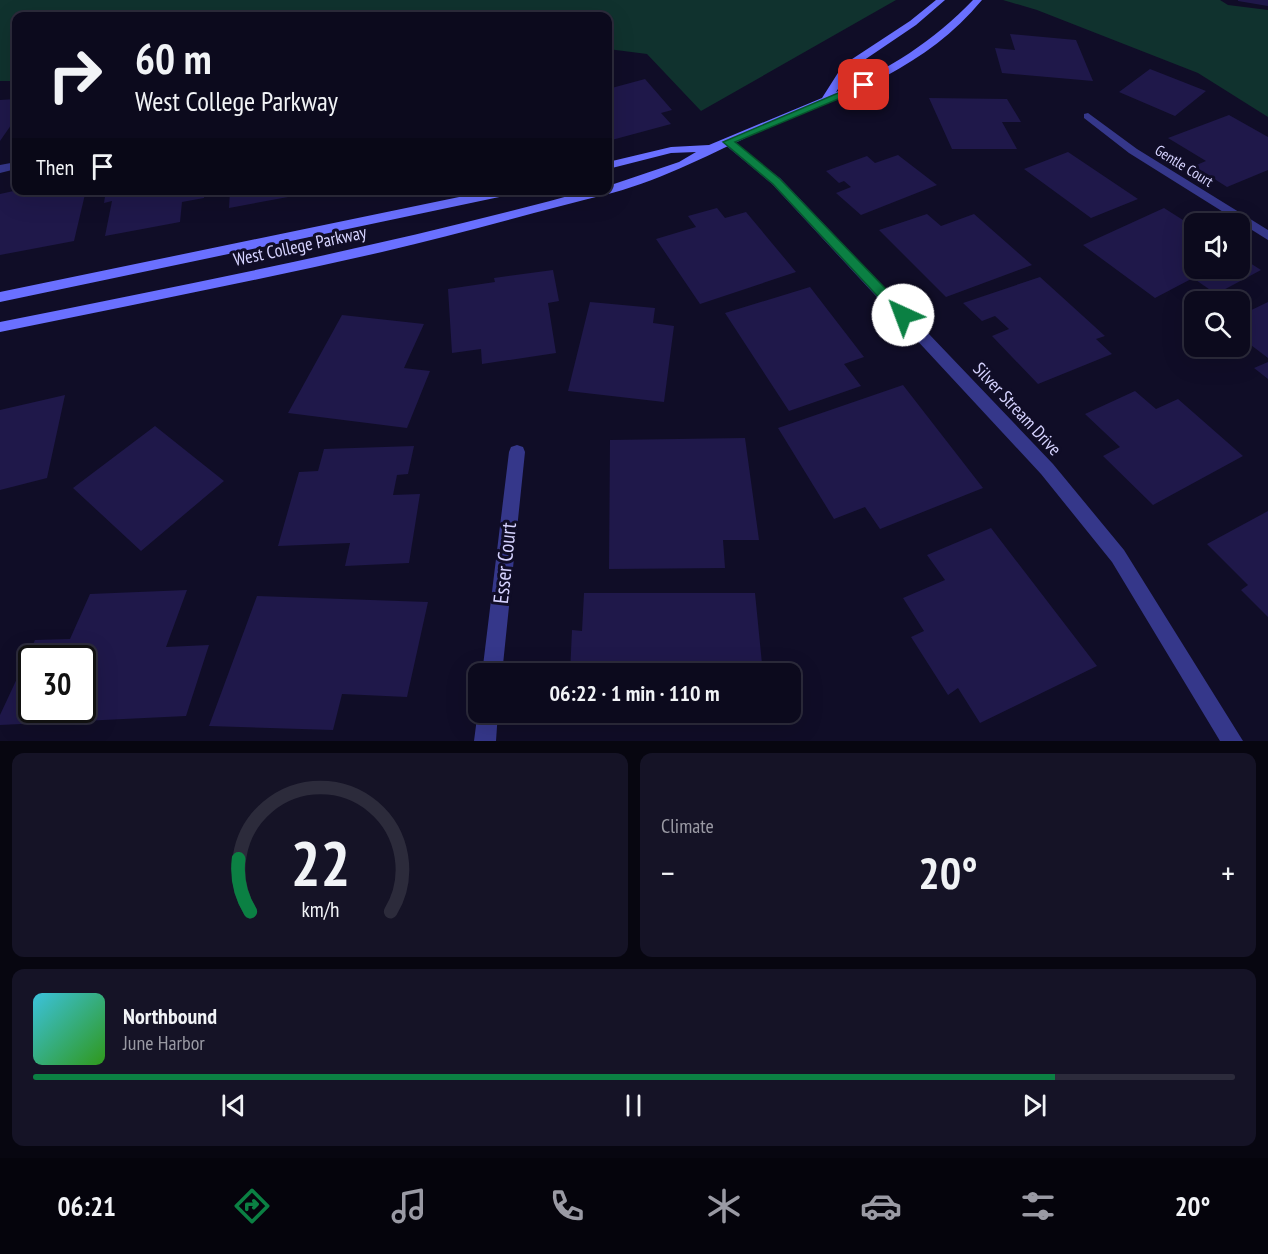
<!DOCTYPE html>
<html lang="en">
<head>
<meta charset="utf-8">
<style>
	:root { --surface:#0c0a1d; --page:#151326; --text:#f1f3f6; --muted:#9a9aa4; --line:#2c2b3b; --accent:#0b8043 }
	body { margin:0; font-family:"PT Sans Narrow",sans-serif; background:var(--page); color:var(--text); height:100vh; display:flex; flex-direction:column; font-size:22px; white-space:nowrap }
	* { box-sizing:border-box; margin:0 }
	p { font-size:20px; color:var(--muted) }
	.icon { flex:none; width:33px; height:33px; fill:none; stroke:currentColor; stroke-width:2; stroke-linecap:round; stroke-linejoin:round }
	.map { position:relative; height:741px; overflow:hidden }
	.drawer { display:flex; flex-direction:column; gap:12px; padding:12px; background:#070610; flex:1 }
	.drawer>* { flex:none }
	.top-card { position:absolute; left:12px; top:12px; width:600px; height:183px; border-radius:12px; box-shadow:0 6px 24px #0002,0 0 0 2px var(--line); background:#0c0a1d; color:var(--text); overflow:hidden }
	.controls { position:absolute; left:1184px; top:213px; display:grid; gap:12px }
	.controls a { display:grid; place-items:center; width:66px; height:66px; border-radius:12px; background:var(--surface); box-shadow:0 6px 24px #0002,0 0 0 2px var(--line); font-size:30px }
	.speed { position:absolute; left:18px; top:645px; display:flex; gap:12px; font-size:30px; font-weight:700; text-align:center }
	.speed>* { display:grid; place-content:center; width:78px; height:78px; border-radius:50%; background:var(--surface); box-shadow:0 6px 24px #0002,0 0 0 2px var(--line); line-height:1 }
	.speed .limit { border:3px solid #111; border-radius:9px; background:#fff; color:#111 }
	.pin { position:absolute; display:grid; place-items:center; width:51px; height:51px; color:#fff; margin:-26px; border-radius:12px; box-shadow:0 3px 9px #0006 }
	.me { position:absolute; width:66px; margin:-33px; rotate:317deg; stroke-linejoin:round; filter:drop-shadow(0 0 4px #0008) }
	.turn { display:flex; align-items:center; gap:21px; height:126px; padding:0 24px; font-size:27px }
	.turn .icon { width:78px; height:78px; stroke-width:2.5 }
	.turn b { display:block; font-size:42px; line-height:51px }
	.then { display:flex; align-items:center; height:57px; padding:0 24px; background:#0003; gap:12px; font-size:22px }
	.big { font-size:45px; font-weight:700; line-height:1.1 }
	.drawer .widget { flex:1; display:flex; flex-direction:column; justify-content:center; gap:9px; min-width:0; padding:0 21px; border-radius:12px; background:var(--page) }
	.drawer .dial { align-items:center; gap:0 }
	.dial svg { height:156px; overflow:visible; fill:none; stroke:var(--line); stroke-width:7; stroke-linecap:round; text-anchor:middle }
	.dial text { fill:var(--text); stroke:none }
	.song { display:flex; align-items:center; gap:18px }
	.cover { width:72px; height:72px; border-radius:9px; background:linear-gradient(135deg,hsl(190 70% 55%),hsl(110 70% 35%)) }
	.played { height:6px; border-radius:3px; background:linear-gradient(90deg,var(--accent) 85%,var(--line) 85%) }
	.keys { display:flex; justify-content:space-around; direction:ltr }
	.heat { display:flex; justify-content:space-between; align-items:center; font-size:33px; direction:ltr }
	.drawer .tiles { flex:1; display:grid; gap:12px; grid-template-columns:1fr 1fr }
	.widget:last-child { grid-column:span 2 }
	.trip { position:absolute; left:468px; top:663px; width:333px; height:60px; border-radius:12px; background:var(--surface); box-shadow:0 6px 24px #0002,0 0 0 2px var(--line); font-weight:700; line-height:60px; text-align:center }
	.tab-bar { display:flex; height:96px; justify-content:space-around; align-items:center; background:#05040c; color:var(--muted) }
	.tab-bar .icon { width:42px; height:42px }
	.tab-bar .selected { color:var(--accent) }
	.tab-bar b { font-size:27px; color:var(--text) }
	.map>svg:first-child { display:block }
</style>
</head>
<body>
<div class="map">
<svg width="1268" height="741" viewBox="0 0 1268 741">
	<rect width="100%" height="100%" fill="#100d27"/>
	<path fill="#10322e" d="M 0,0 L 896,0 L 701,111 L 647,54 L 608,49 L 608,16 L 16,16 L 16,81 L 0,81 Z
		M 1003,0 L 1220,0 L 1228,5 L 1268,10 L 1268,117 L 1198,73 L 1037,10 Z"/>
	<path fill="#1f184a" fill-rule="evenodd" d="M 1238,0 L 1268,0 L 1268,6 L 1238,1 Z
		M 1010,34 L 1076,40 L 1093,81 L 1002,73 L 995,48 L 1015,50 Z
		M 1150,69 L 1206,91 L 1175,116 L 1119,92 Z
		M 645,79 L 672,110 L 661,113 L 671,124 L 608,141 L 608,89 Z
		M 929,98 L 1007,99 L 1021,122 L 1002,122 L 1017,149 L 952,149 Z
		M 16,99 L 16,118 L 0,141 L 0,100 Z
		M 1229,115 L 1268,137 L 1268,170 L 1227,187 L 1194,166 L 1206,161 L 1168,138 Z
		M 1068,152 L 1138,199 L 1091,218 L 1024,169 Z
		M 898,155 L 937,185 L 861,215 L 836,193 L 851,187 L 844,181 L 839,183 L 826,171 L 867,156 L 875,163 Z
		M 18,190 L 86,190 L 74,241 L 0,255 L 0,194 Z
		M 106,190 L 205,190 L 204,198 L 182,202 L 180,222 L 105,236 L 112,201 L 104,203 Z
		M 230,190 L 299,190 L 299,195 L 229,208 Z
		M 717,208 L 725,218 L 746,212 L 796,272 L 700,304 L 656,239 L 696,227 L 688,216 Z
		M 1164,208 L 1194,227 L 1194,268 L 1239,268 L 1239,256 L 1261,270 L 1216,294 L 1193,278 L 1155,298 L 1083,245 Z
		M 927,214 L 941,226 L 974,214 L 1032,265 L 946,297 L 879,230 Z
		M 553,270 L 559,301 L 548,303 L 556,353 L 482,364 L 481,349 L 452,353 L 448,289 L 495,282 L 494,278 Z
		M 1040,277 L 1105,336 L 1096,339 L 1112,354 L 1038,384 L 992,336 L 1009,329 L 995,316 L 982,321 L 963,303 Z
		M 810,287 L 864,357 L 844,364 L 861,386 L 789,411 L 725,313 Z
		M 590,302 L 655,308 L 653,323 L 674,326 L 664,402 L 568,391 Z
		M 1268,302 L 1268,358 L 1239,336 L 1239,316 Z
		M 342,315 L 424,324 L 404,368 L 430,371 L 407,428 L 288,413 Z
		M 1268,362 L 1268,379 L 1254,368 Z
		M 903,385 L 983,488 L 880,529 L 865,507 L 834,519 L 778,428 Z
		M 1135,391 L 1156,409 L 1178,399 L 1243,456 L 1153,505 L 1103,456 L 1120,447 L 1085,414 Z
		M 65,395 L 47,478 L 0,490 L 0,410 Z
		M 155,426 L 224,481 L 141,551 L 73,488 Z
		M 745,438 L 759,540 L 723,540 L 725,568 L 609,569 L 610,440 Z
		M 414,446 L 408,474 L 397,475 L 393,495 L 420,494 L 409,563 L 345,566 L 350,543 L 278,546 L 299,472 L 318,471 L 324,449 Z
		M 1268,511 L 1268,617 L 1241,590 L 1248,585 L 1207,544 Z
		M 991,528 L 1097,666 L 980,723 L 958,688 L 948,695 L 911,637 L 924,631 L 903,598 L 945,580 L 927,555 Z
		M 187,590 L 166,647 L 209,645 L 186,716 L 0,725 L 0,715 L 35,640 L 70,639 L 90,594 ZM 32,658 L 82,658 L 82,710 L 32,710 Z
		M 584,593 L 755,593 L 763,674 L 570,674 L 572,630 L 582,631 Z
		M 257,596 L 428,602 L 407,697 L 342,694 L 333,730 L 209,726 Z
		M 578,712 L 686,712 L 686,723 L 578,723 Z"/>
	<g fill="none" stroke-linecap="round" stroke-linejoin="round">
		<path fill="#35378a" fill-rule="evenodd" d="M 1088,113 L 1137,149 L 1268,230 L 1268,240 L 1129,153 L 1084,118 L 1084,114 Z
			M 728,139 L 780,178 L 1053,464 L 1124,550 L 1243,741 L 1220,741 L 1112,562 L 1041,474 L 772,184 L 724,144 L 722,142 Z
			M 16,162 L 16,169 L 0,173 L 0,165 Z
			M 517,445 L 523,447 L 525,452 L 502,674 L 482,674 L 509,452 L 511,447 Z
			M 478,710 L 478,712 L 498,712 L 496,741 L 474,741 Z"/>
		<path fill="#6a70ff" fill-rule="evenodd" d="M 936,0 L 945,0 L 916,25 L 851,69 L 836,92 C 888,70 934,41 973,0 L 982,0 C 927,67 850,94 772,126 C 719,149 668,178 612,193 C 535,212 459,234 382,252 C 255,281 127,306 0,332 L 0,322 C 198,282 396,244 590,190 L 608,190 L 608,186 L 679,162 L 696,152 L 671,153 L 608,169 L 608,162 L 671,147 L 709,145 L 822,98 L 843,65 L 910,21 Z
			M 493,190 L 520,190 L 514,194 L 0,302 L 0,292 Z"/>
	</g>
	<path fill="#0b8043" stroke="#07532c" stroke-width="1.5" d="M 864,82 L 867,83 L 867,87 L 735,142 L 780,179 L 907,311 L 909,315 L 903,319 L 898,318 L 773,184 L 723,142 Z"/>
	<g text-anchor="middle" stroke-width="6" stroke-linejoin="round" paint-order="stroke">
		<g font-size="15" fill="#d6d3ff" stroke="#100d27">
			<text transform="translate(1184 166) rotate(32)" y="5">Gentle Court</text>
		</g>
		<g font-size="18" fill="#d6d3ff" stroke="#100d27">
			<text transform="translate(300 246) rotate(-12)" y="6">West College Parkway</text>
			<text transform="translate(1017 409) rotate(47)" y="6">Silver Stream Drive</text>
		</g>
		<g font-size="21" fill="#d6d3ff" stroke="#100d27">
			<text transform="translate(505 563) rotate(-84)" y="7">Esser Court</text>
		</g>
	</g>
</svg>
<div class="controls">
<a><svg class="icon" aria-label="sound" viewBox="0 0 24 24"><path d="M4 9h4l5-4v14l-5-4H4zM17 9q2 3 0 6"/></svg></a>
<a><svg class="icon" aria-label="search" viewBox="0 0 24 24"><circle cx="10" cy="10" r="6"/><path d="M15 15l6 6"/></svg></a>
</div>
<div class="speed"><div class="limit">30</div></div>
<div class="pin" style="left:864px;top:85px;background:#d93025"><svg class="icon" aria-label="arrive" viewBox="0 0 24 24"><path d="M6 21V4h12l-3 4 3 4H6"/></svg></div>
<svg class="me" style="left:903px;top:315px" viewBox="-20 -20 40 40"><circle r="19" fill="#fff"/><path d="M0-13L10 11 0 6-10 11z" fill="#0b8043"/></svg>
<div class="trip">06:22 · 1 min · 110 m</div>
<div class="top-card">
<div class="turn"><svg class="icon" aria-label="right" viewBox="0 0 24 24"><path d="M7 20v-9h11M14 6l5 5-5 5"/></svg><div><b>60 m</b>West College Parkway</div></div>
<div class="then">Then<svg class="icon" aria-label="arrive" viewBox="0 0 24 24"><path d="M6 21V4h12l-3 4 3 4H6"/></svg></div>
</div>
</div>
<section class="drawer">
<div class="tiles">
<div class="widget dial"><svg viewBox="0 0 100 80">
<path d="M14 69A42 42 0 1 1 86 69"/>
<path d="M14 69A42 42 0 0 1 8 42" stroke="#0b8043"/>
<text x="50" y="56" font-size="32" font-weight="700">22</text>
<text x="50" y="72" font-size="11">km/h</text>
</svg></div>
<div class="widget"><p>Climate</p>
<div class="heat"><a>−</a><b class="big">20°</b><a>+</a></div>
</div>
<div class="widget">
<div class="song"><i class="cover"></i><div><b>Northbound</b><p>June Harbor</p></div></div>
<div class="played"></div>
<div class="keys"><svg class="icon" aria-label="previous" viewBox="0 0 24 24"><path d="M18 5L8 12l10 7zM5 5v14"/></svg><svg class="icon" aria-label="pause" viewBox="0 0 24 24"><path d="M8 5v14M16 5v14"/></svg><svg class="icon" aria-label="next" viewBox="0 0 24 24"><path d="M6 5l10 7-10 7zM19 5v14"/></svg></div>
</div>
</div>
</section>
<nav class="tab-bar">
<b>06:21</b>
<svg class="icon selected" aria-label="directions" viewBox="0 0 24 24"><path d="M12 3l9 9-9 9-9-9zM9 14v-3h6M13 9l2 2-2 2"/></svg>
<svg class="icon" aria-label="music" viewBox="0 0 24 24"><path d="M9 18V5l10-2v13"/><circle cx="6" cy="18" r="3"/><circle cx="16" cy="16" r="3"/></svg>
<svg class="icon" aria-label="phone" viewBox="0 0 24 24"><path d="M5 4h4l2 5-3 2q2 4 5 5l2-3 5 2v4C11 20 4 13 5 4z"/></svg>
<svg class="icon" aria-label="climate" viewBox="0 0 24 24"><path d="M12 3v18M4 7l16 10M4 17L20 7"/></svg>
<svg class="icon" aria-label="car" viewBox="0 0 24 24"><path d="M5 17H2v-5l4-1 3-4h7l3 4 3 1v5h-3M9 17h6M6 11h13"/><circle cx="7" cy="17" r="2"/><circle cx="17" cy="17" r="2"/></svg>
<svg class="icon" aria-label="filters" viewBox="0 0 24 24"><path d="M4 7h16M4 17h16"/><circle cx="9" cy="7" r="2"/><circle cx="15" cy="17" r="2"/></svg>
<b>20°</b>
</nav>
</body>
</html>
